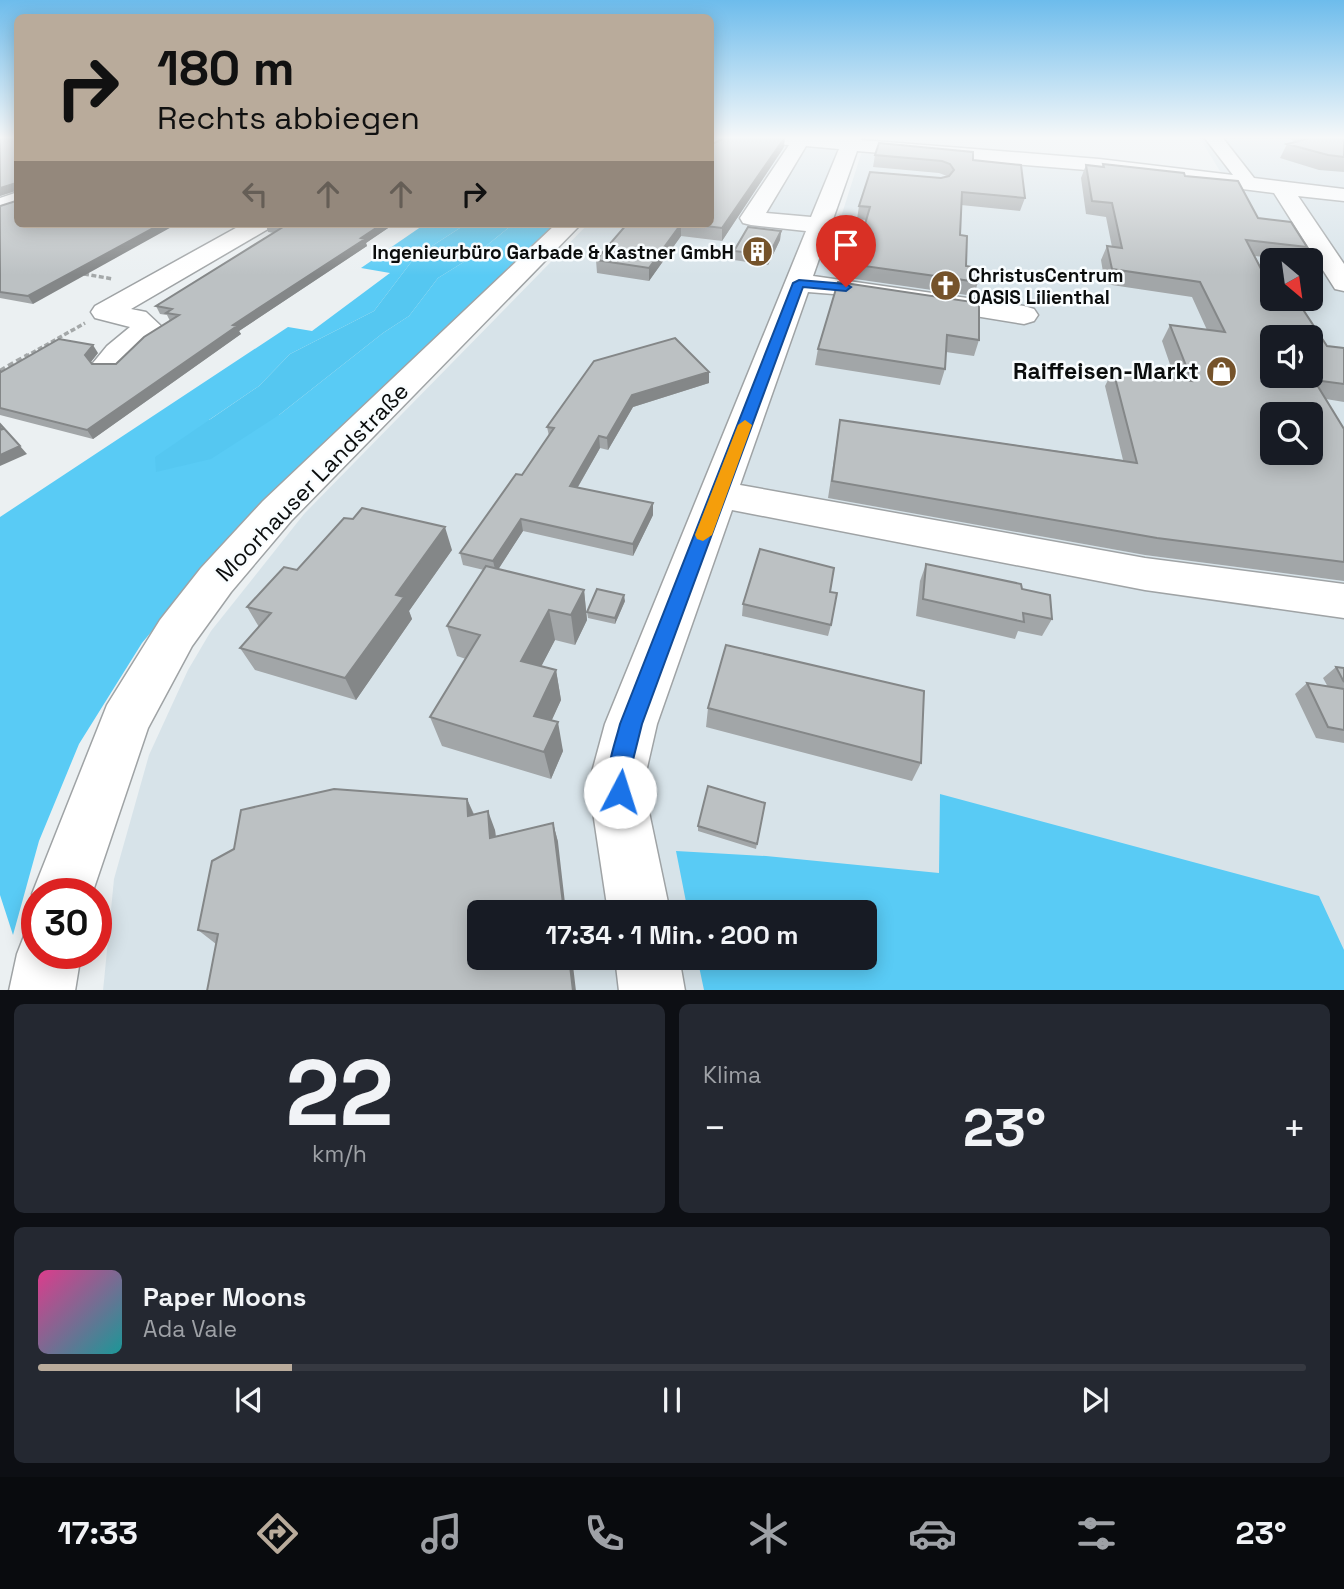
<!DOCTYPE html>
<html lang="de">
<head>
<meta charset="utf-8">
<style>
	:root { --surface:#171b24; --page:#242831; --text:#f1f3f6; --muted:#9ea1a6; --line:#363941; --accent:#b9ab9b }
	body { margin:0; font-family:"Space Grotesk",sans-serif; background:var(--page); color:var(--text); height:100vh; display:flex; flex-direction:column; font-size:26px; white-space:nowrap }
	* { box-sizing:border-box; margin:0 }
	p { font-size:23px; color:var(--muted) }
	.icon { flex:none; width:38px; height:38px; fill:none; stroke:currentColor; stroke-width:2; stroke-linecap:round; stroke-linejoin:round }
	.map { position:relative; height:990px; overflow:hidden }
	.side { display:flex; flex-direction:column; gap:14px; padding:14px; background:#0d0f14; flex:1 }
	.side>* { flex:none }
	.top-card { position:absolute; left:14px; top:14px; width:700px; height:214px; border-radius:10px; box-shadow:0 4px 18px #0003; background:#b9ab9b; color:#111; overflow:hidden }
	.needle { width:46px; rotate:151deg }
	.controls { position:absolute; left:1260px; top:248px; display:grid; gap:14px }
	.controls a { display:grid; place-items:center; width:63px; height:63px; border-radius:10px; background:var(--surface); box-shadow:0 4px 18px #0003; font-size:35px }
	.speed { position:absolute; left:21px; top:878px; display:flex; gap:14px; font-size:35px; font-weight:700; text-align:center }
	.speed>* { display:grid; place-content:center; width:91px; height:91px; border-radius:50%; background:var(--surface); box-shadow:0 4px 18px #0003; line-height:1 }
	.speed .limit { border:10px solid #d22; background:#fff; color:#111 }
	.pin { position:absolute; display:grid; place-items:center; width:60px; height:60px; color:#fff; margin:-72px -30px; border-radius:50% 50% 50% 0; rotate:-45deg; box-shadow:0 0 7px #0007 }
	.pin .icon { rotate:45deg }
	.me { position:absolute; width:77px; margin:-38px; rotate:5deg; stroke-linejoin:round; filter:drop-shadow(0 0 5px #0008) }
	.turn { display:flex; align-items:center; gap:24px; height:147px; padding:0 28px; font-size:32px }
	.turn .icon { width:91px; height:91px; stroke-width:2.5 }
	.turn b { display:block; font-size:49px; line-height:60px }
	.lanes { display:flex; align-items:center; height:66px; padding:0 28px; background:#0003; justify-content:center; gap:35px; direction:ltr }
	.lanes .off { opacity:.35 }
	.big { font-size:52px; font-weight:800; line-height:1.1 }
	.side .tile { flex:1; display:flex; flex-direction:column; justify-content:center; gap:10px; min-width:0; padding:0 24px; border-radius:10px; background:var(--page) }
	.side .dial { align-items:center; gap:0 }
	.dial b { font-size:91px; line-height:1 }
	.song { display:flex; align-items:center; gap:21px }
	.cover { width:84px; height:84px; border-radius:10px; background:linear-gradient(135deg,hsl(330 70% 55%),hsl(180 70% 35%)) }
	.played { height:7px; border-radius:4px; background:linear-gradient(90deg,var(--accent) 20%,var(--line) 20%) }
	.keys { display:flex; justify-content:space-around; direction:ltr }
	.heat { display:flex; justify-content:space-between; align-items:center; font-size:38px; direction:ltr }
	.side .tiles { flex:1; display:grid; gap:14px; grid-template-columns:1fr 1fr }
	.tile:last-child { grid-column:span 2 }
	.trip { position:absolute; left:467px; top:900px; width:410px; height:70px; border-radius:10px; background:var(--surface); box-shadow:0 4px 18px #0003; font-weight:800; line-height:70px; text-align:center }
	.tabs { display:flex; height:112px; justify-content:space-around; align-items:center; background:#090b0e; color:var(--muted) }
	.tabs .icon { width:49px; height:49px }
	.tabs .active { color:var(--accent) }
	.tabs b { font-size:32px; color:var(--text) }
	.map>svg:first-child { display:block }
</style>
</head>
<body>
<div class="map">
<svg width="1344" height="991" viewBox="0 0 1344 991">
	<rect width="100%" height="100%" fill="#ebf0f2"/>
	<path fill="#d7e3e9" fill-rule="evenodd" d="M 711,137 L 833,147 L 839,155 L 806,238 L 833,242 L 862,151 L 1223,176 L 1199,137 L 1344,137 L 1344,990 L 103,991 L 114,879 L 149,755 L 188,670 L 211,631 L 304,514 L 588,224 L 710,224 ZM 1272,261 L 1311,261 L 1311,299 L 1272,299 ZM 1272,338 L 1311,338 L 1311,376 L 1272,376 ZM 1272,415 L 1311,415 L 1311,453 L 1272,453 ZM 480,912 L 864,912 L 864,957 L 480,957 Z"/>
	<path fill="#59cbf5" d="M 425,224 L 466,224 L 415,257 L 374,311 L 290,354 L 259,386 L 209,420 L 279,415 L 383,333 L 409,316 L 438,278 L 475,255 L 513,224 L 555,224 L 305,462 L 223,546 L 142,643 L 79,744 L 39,841 L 13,935 L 0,895 L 0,517 L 288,327 L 312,331 L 390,273 L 361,268 Z
		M 940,794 L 1319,896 L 1344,950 L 1344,990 L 704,990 L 697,957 L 864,957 L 864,912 L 688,912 L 676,851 L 766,856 L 939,873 Z"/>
	<path fill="#55c7f1" d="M 466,224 L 513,224 L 475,255 L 438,278 L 409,316 L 383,333 L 279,415 L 211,459 L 156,472 L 155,457 L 259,386 L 290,354 L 374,311 L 415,257 Z"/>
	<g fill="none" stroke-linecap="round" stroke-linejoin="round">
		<defs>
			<path id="minor" d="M 753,137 L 862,137 L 861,140 L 1099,159 L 1233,175 L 1204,137 L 1222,137 L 1254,178 L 1344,189 L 1344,201 L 1298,196 L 1344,264 L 1344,291 L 1335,289 L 1274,193 L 1099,171 L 857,151 L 813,276 L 1024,306 L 1034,309 L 1038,315 L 1034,321 L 1024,324 L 846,295 L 808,292 L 740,485 L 1145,558 L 1344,584 L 1344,618 L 1145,590 L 732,510 L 657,724 L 646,772 L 649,812 L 670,912 L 608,912 L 593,812 L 592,772 L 605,724 L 806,231 L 751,225 L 743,223 L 740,218 L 789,145 L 762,143 ZM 806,146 L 839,149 L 811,217 L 766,213 Z
				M 18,192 L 18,206 L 0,213 L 0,198 Z
				M 243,224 L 272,224 L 268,229 L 131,309 L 146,312 L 162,327 L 120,370 L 109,372 L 98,370 L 93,363 L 107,346 L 130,327 L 95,318 L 91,312 L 95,306 Z
				M 556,224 L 581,224 L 291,521 L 231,592 L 192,646 L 148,728 L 92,894 L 37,894 L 37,907 L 32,894 L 107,705 L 160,620 L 201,568 L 263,501 Z
				M 37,927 L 37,954 L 81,954 L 75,991 L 9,991 L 17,954 L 26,931 Z
				M 615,957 L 679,957 L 685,991 L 619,991 Z"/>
		</defs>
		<use href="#minor" stroke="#9fa3a5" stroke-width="3"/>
		<path stroke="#a4a8a9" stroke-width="3.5" stroke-dasharray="5 2.5" stroke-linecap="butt" d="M 84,274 L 113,279
			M 25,357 L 85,323"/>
		<path stroke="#a4a8a9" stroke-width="4.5" stroke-dasharray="6 3.5" stroke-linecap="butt" d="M 0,371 L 28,355"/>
		<path stroke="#a4a8a9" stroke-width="7" stroke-dasharray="10 5" stroke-linecap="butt" d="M 96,928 L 101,905"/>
		<use href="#minor" fill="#fff" fill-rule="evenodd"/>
	</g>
	<path fill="#a2a6a8" d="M 0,137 L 18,137 L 33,304 L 0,298 L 0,206 L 16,201 L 16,191 L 0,196 Z
		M 1289,137 L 1344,137 L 1344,172 L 1319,170 L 1280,158 L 1287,144 L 1294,142 Z
		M 784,147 L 722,241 L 681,236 L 649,281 L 597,273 L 596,260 L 627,224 L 710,224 Z
		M 875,155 L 973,160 L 1025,198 L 1020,211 L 961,205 L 960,235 L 966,266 L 978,282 L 974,296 L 841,277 L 843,263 L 857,252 L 866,220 L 857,219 L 859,206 L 947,176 L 939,173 L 873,167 Z
		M 1103,164 L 1185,176 L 1307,247 L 1298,261 L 1255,256 L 1279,303 L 1327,346 L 1344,348 L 1344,402 L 1326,399 L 1344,429 L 1344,581 L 1145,555 L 828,498 L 840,420 L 1123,460 L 1105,386 L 1113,370 L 1175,379 L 1162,341 L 1170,325 L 1207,330 L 1192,297 L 1105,284 L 1101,260 L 1107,246 L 1112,247 L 1106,217 L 1086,214 L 1081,178 L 1086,165 L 1102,167 Z
		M 213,224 L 238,224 L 233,227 Z
		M 266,224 L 394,224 L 366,243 L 367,246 L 239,331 L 241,334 L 93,439 L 0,415 L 0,371 L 98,353 L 91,362 L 92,364 L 116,364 L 170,321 L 167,315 L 160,314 L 156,306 L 274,233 L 268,232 L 266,225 Z
		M 781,231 L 780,240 L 768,265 L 734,260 L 734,251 Z
		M 838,282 L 979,340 L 974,356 L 946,352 L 945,369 L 940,385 L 815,365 L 818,349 Z
		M 709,372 L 709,383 L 633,407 L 608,450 L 600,448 L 578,487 L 653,515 L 633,556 L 523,531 L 498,569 L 584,590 L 587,620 L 575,645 L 555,640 L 541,666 L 556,670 L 561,700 L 551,721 L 563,751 L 551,779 L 442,746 L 430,717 L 466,659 L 457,656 L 447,626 L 484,570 L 463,565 L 460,553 L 522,475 L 549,436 L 547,427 Z
		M 452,550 L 409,611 L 412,619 L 356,700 L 255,670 L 240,648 L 259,627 L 247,607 L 297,570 Z
		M 926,564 L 1022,589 L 1052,619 L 1042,636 L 1018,631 L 1015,639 L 916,616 L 920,581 Z
		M 625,601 L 615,624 L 588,618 L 587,612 Z
		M 743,604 L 831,625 L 828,636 L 742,616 Z
		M 1336,667 L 1344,668 L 1344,743 L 1316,738 L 1295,694 L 1307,683 L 1328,687 L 1323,678 Z
		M 708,708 L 921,763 L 912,781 L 706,727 Z
		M 467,799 L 474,814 L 495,830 L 496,836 L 553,823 L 558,842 L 216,944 L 198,930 Z
		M 765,803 L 756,849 L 698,831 L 698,826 Z"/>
	<path fill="#848788" d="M 785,137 L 784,147 L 722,241 L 722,228 Z
		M 16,183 L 18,190 L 0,196 L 0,188 Z
		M 161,224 L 177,224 L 33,304 L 28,296 Z
		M 382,224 L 394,224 L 366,243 L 367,246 L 239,331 L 241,334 L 93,439 L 87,430 L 233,325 Z
		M 681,224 L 681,236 L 649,281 L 649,268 Z
		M 781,231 L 780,240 L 768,265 L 769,255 Z
		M 93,345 L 98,353 L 90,363 L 85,355 Z
		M 709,372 L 709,383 L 633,407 L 608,450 L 607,438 L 632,395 Z
		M 599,436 L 600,448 L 572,497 L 570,486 Z
		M 20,446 L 27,454 L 0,466 L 0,455 Z
		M 653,503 L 653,515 L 633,556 L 633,544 Z
		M 521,519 L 523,531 L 496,573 L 493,561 Z
		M 445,527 L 452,550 L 409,611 L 412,619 L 356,700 L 345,678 L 396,595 Z
		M 584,590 L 587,620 L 575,645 L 571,615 Z
		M 624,595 L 625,601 L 615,624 L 615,618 Z
		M 549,610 L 555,640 L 529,690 L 521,661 Z
		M 556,670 L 561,700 L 541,744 L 534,716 Z
		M 558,722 L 563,751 L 551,779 L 544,752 Z
		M 467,799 L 475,818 L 468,816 Z
		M 488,811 L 495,830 L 497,856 L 490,838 Z
		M 553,823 L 558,842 L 566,912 L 564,912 Z
		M 569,957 L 572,957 L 576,991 L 573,991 Z"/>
	<path fill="#bcc1c3" stroke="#848788" stroke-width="2" fill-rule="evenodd" d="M 0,137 L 18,137 L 18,224 L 161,224 L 28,296 L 0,292 L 0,206 L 16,201 L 16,183 L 0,188 Z
		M 726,137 L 785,137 L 722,228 L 689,224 L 710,224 L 710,145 Z
		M 1310,137 L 1344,137 L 1344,157 L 1328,155 L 1287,144 L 1311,138 Z
		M 879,143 L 973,152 L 973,160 L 1021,165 L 1025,198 L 962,192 L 960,235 L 967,236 L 966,266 L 978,268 L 978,282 L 843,263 L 847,251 L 857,252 L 870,207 L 859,206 L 870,172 L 941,178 L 949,176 L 954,170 L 950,164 L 942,161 L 875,155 Z
		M 1103,164 L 1184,173 L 1185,176 L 1238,181 L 1258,218 L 1291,222 L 1307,247 L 1246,240 L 1272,290 L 1272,299 L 1277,299 L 1279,303 L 1300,305 L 1327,346 L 1344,348 L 1344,384 L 1314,380 L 1344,429 L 1344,562 L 1157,538 L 832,481 L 840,420 L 1137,463 L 1113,370 L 1192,381 L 1170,325 L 1225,332 L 1200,282 L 1112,269 L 1107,246 L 1122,248 L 1112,203 L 1092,201 L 1086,165 L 1104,167 ZM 1272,338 L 1311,338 L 1311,376 L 1272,376 ZM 1272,415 L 1311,415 L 1311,453 L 1272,453 Z
		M 266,224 L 382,224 L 361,238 L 365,239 L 233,325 L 237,326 L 87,430 L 0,408 L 0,371 L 1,372 L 59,339 L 93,345 L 85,355 L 92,364 L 116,364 L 144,337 L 179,315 L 166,313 L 172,309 L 156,306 L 283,227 L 266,225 Z
		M 627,224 L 681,224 L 649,268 L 596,260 Z
		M 748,227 L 781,231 L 769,255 L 734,251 Z
		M 838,282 L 979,303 L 979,340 L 947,335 L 945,369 L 818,349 Z
		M 675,338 L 709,372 L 632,395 L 607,438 L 599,436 L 570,486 L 653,503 L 633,544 L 521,519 L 493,561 L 460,553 L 516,474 L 522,475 L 554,428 L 547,427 L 594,361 Z
		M 0,424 L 20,446 L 0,455 L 0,430 L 3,429 L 0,428 Z
		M 362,508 L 445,527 L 396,595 L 404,597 L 345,678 L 240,648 L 271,613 L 247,607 L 284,567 L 297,570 L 344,518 L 353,519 Z
		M 760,549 L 834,568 L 830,592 L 837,593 L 831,625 L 743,604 Z
		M 926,564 L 1021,584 L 1022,589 L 1050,595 L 1052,619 L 1023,613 L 1024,622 L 923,599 Z
		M 486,566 L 584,590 L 571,615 L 549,610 L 521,661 L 556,670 L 534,716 L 558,722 L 544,752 L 430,717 L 480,635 L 447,626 Z
		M 597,589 L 624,595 L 615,618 L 587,612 Z
		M 726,645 L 924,691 L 921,763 L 708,708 Z
		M 1336,667 L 1344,668 L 1344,682 Z
		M 1307,683 L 1344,689 L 1344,730 L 1328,727 Z
		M 708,786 L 765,803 L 757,844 L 698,826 Z
		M 334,789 L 467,799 L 468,816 L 488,811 L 490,838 L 553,823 L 564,912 L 480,912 L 480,957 L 569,957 L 573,991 L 207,991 L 218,934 L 198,930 L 212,861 L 234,849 L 241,810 Z"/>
	<linearGradient id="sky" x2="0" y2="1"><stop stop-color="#6dbcec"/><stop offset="0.5" stop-color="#f6f8f9"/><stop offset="1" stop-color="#f6f8f9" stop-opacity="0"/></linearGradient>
	<rect width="1344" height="275" fill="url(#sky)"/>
	<path fill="#1a73e8" stroke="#114b97" stroke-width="2" d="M 799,280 L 846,284 L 851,287 L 846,291 L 803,287 L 642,724 L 630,772 L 631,792 L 628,799 L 620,803 L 612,799 C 602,775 614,748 620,724 L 793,283 Z"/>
	<path fill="#f59e0b" d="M 745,420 L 752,425 L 712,535 L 703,541 L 697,539 L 695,535 L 738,425 Z"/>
	<defs>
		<symbol id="building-disc" viewBox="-11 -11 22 22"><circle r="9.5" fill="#75532b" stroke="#f9fdff"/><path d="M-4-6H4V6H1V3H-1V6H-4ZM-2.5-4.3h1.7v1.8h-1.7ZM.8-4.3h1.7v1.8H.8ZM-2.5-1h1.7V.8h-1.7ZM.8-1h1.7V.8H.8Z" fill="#fff"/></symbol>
		<symbol id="church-disc" viewBox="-11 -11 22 22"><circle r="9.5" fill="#75532b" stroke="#f9fdff"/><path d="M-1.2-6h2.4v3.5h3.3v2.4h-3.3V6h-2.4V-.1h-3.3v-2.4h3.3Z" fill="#fff"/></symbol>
		<symbol id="shop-disc" viewBox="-11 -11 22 22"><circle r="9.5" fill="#75532b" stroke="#f9fdff"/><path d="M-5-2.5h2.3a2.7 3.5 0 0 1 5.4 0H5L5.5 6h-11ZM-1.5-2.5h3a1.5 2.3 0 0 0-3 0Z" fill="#fff"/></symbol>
	</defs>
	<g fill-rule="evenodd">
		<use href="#building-disc" x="740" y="234" width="35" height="35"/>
		<use href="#church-disc" x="928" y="268" width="35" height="35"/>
		<use href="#shop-disc" x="1204" y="354" width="35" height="35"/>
	</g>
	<g text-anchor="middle" stroke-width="5" stroke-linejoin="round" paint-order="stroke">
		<g font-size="19" font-weight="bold" fill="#0b0d0d" stroke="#f9fdff" text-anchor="end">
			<text x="734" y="259">Ingenieurbüro Garbade &amp; Kastner GmbH</text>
			<text x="968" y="282" text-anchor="start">ChristusCentrum<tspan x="968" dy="22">OASIS Lilienthal</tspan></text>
		</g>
		<g font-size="23" font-weight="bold" fill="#0b0d0d" stroke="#f9fdff" text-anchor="end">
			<text x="1199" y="379">Raiffeisen-Markt</text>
		</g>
		<g font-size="23" fill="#0b0d0d" stroke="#f9fdff">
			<text transform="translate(312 482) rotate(-46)" y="8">Moorhauser Landstraße</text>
		</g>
	</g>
</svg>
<div class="controls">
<a><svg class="needle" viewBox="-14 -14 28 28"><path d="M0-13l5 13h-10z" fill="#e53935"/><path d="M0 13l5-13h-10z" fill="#9ea1a6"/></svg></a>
<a><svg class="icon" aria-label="sound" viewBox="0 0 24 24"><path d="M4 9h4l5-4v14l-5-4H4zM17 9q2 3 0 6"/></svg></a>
<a><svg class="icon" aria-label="search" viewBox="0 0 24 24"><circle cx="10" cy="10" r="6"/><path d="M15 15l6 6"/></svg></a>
</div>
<div class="speed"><div class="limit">30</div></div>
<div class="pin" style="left:846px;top:287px;background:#d93025"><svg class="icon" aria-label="arrive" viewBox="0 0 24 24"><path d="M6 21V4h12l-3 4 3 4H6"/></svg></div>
<svg class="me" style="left:620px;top:792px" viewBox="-20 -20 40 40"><circle r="19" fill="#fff"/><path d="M0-13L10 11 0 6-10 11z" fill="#1a73e8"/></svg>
<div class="trip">17:34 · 1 Min. · 200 m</div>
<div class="top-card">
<div class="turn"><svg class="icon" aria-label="right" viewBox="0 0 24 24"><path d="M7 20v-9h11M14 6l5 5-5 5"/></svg><div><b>180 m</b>Rechts abbiegen</div></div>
<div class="lanes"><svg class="icon off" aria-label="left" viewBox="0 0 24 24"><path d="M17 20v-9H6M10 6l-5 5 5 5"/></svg><svg class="icon off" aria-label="ahead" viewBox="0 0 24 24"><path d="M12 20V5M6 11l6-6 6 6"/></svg><svg class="icon off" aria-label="ahead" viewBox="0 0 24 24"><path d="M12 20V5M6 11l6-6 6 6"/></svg><svg class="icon" aria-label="right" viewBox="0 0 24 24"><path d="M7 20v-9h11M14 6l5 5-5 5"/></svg></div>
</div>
</div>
<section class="side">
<div class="tiles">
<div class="tile dial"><b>22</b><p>km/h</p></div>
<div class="tile"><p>Klima</p>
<div class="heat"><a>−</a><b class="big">23°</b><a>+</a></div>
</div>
<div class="tile">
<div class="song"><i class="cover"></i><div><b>Paper Moons</b><p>Ada Vale</p></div></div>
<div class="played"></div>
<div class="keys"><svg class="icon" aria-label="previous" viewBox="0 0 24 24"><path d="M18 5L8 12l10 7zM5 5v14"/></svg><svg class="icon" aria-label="pause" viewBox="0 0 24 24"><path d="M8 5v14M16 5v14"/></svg><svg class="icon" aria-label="next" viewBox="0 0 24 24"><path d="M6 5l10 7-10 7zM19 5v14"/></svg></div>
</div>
</div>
</section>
<nav class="tabs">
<b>17:33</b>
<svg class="icon active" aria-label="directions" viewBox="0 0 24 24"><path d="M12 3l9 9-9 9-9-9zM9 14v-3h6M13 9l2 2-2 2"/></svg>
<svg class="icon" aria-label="music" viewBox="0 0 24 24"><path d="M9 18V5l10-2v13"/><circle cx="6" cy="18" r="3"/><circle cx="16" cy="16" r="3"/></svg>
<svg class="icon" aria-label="phone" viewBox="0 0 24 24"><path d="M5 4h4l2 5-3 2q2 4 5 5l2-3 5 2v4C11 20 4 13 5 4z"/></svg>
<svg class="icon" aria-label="climate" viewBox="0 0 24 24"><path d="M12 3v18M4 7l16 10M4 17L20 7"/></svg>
<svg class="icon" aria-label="car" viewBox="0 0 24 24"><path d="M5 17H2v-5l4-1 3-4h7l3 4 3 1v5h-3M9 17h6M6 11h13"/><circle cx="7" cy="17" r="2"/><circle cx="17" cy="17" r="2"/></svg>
<svg class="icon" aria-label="filters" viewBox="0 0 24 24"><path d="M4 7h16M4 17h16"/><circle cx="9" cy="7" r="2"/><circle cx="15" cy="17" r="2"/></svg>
<b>23°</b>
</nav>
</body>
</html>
